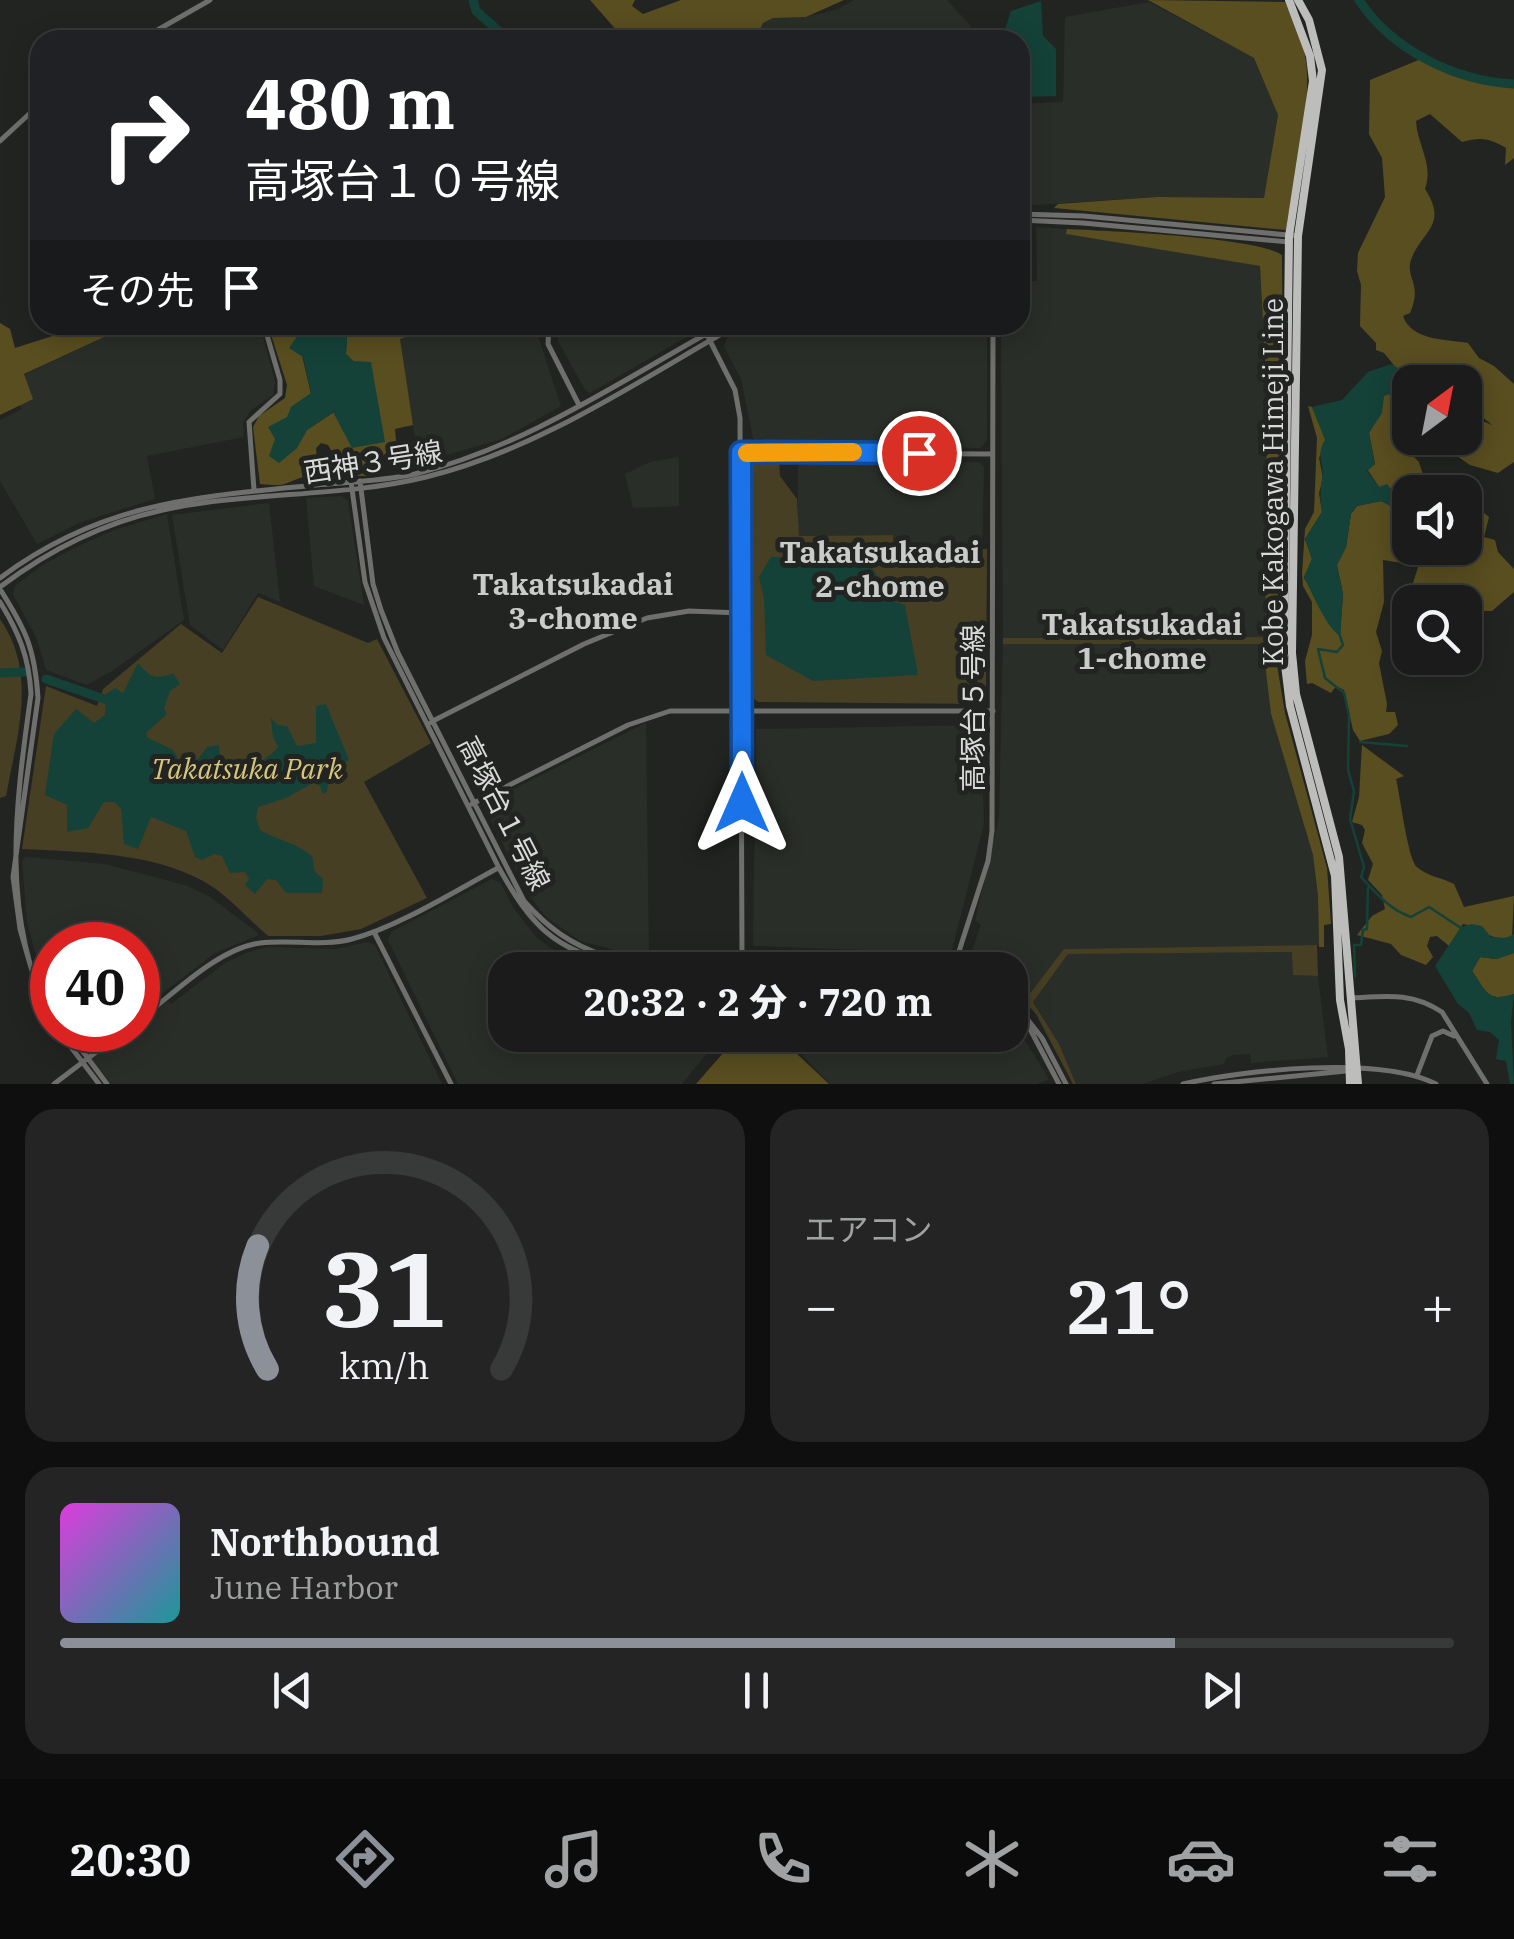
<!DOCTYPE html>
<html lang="ja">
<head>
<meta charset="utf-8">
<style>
	:root { --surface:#1a1b1a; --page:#232423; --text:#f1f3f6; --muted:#9fa1a2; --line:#383939; --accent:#8c9099 }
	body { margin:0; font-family:"IBM Plex Serif","Noto Sans JP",serif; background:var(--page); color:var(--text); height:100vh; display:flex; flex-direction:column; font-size:38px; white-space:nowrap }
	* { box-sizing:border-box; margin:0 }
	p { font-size:32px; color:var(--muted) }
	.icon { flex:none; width:55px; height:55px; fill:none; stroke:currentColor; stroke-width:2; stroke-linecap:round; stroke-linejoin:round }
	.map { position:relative; height:1084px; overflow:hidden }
	.side { display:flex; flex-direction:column; gap:25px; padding:25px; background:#0e0f0e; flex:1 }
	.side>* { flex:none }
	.hud { position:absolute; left:30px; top:30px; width:1000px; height:305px; border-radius:30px; box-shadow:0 5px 25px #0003,0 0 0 2px var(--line); background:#202124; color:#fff; overflow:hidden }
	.needle { width:65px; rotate:32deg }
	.controls { position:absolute; left:1392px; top:365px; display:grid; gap:20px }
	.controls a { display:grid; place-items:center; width:90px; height:90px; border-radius:20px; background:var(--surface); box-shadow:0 5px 25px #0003,0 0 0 2px var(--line); font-size:50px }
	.speed { position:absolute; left:30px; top:922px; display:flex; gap:20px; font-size:50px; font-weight:700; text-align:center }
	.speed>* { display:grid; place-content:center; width:130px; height:130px; border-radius:50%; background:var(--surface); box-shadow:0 5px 25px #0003,0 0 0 2px var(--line); line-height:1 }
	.speed .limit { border:15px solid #d22; background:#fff; color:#111 }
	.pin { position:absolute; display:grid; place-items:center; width:85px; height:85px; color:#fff; margin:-42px; border:5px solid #fff; border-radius:50%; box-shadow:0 2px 10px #0007 }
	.me { position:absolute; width:110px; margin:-55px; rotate:0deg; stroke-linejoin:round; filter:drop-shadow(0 0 8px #0008) }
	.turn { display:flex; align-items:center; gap:35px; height:210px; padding:0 50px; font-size:45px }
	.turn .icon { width:130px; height:130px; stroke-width:2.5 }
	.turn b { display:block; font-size:70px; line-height:85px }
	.then { display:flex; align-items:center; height:95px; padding:0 50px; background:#0003; gap:20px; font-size:38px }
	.big { font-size:75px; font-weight:800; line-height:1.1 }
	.side .widget { flex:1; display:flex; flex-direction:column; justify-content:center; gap:15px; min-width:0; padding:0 35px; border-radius:30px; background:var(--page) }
	.side .dial { align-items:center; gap:0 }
	.dial svg { height:260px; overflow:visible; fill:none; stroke:var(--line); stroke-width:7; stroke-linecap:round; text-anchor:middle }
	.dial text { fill:var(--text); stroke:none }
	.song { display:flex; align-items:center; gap:30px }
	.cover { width:120px; height:120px; border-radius:15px; background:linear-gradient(135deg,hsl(300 70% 55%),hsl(180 70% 35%)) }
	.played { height:10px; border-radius:5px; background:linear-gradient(90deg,var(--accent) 80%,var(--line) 80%) }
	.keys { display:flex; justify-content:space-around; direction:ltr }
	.heat { display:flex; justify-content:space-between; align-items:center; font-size:55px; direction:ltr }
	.side .tiles { flex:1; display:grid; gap:25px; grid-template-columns:1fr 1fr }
	.widget:last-child { grid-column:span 2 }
	.trip { position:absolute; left:488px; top:952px; width:540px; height:100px; border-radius:30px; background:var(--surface); box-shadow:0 5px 25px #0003,0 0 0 2px var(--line); font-weight:800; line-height:100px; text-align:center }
	.tab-bar { display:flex; height:160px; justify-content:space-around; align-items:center; background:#0a0b0a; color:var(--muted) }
	.tab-bar .icon { width:70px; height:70px }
	.tab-bar .active { color:var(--accent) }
	.tab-bar b { font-size:45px; color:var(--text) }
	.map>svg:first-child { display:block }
</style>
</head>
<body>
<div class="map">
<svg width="1514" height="1084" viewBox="0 0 1514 1084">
	<rect width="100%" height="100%" fill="#222422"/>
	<path fill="#2a2e28" d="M 854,0 L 947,0 L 970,25 L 973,33 L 951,40 L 755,40 L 763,23 L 773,18 L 806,17 L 838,9 Z
		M 1149,2 L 1254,58 L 1278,115 L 1264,198 L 1157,197 L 1020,206 L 1020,104 L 1063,102 L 1065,17 Z
		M 1036,227 L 1067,229 L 1067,234 L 1260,266 L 1267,399 L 1266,637 L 1003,638 L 1001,325 L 1020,325 L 1020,281 L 1037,281 Z
		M 118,325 L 260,325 L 275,382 L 273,395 L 250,411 L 243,423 L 244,437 L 147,456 L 155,499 L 81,522 L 37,544 L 0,481 L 0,420 L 22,409 L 20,405 L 32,399 L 24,375 L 103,337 Z
		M 441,325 L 530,325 L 538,336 L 561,406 L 502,439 L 419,463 L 399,339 Z
		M 557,325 L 692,325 L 692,326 L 690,335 L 590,393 L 585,390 L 558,341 Z
		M 751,325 L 987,325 L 987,440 L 981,448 L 754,443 L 741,379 L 724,347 L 727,338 Z
		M 679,457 L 679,506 L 633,508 L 625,474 L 650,462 Z
		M 830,461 L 891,461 L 894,464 L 979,462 L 984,467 L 982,549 L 898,549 L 893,546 L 893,535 L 798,536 L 798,465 Z
		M 342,496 L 348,501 L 364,605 L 314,586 L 306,498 Z
		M 269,503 L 280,602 L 258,593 L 223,650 L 190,625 L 172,515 Z
		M 167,514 L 184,620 L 112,671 L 87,685 L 46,670 L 37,639 L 13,594 L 15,586 L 41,566 L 74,548 L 114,530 Z
		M 1003,644 L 1264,644 L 1271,714 L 1313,855 L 1318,896 L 1319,945 L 1064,949 L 1026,998 L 1010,986 L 1010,970 L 986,970 L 972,962 L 970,957 L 981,924 L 975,921 L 999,817 Z
		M 646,723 L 648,885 L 649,953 L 619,951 L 580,941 L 546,917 L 528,894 L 485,809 L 487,802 Z
		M 981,725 L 984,824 L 952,950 L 944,953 L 753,946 L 756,729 Z
		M 26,857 L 105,864 L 188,886 L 210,897 L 258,933 L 257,936 L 215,953 L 138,1012 L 138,945 L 52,945 L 52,991 L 35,952 L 27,922 L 22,861 Z
		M 492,879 L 500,882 L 514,909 L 538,939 L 561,955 L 586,966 L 630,970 L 505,970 L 505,1035 L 722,1035 L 682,1084 L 458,1084 L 388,940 L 391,932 Z
		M 367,942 L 375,945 L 442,1084 L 111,1084 L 91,1058 L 129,1030 L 138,1030 L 138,1024 L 168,1001 L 171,1004 L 225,963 L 246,953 L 267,947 L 336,949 Z
		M 1293,952 L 1293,975 L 1318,976 L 1328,1057 L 1251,1063 L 1250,1054 L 1233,1055 L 1226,1058 L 1224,1064 L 1178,1072 L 1142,1084 L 1076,1084 L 1059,1044 L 1033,1002 L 1068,954 Z
		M 1010,1023 L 1024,1039 L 1049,1079 L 1037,1084 L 830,1084 L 802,1055 L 850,1035 L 1010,1035 Z"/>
	<path fill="#463f24" d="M 754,459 L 779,460 L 780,476 L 797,499 L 799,536 L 893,535 L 893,546 L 898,549 L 987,549 L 986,699 L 982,704 L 758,702 L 750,695 L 748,464 Z
		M 258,597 L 368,643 L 377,639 L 431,743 L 364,782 L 427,898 L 361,929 L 321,936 L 268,936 C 248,919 227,894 203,881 C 151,852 80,852 22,849 L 46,686 L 97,706 L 103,689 L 181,624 L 222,653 Z
		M 0,619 C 38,673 17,736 6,796 L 0,798 Z
		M 1266,637 L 1264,644 L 1003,644 L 1003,638 Z
		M 1317,945 L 1318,976 L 1293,975 L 1292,952 L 1068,954 L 1033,1002 L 1059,1044 L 1076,1084 L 1073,1084 L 1036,1014 L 1024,1001 L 1064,949 Z"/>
	<path fill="#594e20" d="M 590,0 L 635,0 L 632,6 L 643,14 L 681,0 L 844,0 L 806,17 L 773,18 L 763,23 L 755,40 L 644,40 L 632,30 L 618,32 Z
		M 1148,0 L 1285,2 C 1294,21 1303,40 1306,61 C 1312,109 1293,181 1286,230 L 1054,208 L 1058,204 L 1157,197 L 1264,198 L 1278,115 L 1254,58 Z
		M 1421,59 C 1452,76 1479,85 1514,88 L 1514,158 L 1505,165 L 1506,148 C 1489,138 1481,137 1462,142 L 1430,114 L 1416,121 C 1417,145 1434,164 1425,189 C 1449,226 1421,231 1411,260 C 1405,278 1423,284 1410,313 L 1403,316 C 1412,341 1445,339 1468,343 L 1479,358 L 1494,366 L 1514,384 L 1514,462 L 1498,473 L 1470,465 L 1435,441 L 1423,443 L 1417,438 L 1465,438 L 1465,414 L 1492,425 L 1471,407 L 1465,409 L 1465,382 L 1418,382 L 1411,378 L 1405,379 L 1384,353 L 1376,350 L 1376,343 L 1360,326 L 1361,285 L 1357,271 L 1358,253 L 1385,197 L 1382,158 L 1369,134 L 1370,80 Z
		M 1067,229 C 1106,231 1257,237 1282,255 L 1283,400 L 1276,659 L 1285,713 L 1327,868 L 1331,924 L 1324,925 L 1324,947 L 1319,947 L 1318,896 L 1313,855 L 1271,714 L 1265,663 L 1267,399 L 1260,266 L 1066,234 Z
		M 0,323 L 10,329 L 15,348 L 87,325 L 118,325 L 104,337 L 24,374 L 33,399 L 0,415 Z
		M 268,325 L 295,325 L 311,394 L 291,407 L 296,449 L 307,430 L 334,412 L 353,361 L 346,354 L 347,337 L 350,331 L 360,331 L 361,325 L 441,325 L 400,339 L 413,425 L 395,429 L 397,452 L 372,461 L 372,472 L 367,476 L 339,476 L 336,475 L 334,455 L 328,445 L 321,443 L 316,448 C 318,468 318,471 300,478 C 280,486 283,486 260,484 L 253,427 L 259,416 L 285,398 L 287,385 Z
		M 1388,394 L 1399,400 L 1410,401 L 1410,433 L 1401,433 L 1401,444 L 1419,462 L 1424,478 L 1447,481 L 1457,492 L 1410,492 L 1410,503 L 1389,488 L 1379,487 L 1367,469 L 1375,464 L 1369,433 L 1384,396 Z
		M 1308,406 L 1312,407 L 1326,440 L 1319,458 L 1323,478 L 1319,493 L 1322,512 L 1305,539 L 1312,559 L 1304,578 L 1340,636 L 1343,594 L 1337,565 L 1346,547 L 1351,514 L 1357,506 L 1381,501 L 1409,515 L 1410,548 L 1465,548 L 1465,498 L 1489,517 L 1484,537 L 1495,540 L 1498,552 L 1514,569 L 1514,592 L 1492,611 L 1465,611 L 1465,602 C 1444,602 1423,604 1413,583 L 1419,564 L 1416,559 L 1413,558 L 1408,564 L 1383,560 L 1384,602 L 1376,632 L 1382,651 L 1379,663 L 1387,704 L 1386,712 L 1395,712 L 1398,725 L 1389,734 L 1360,741 L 1353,730 L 1344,690 L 1336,686 L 1331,693 L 1312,683 L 1307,684 L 1305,661 L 1312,635 L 1312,602 L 1303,586 L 1302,573 L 1305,529 L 1314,512 L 1317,438 Z
		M 1362,745 L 1404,776 L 1396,779 C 1400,795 1408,860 1417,867 C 1426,876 1443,878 1454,884 L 1464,907 L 1514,896 L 1512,936 C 1491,944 1481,926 1463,924 L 1449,946 L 1437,936 L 1430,937 L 1427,946 L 1433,957 L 1426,965 L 1401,955 L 1391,944 L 1357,935 L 1372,916 L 1385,909 L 1382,895 L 1368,880 L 1373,864 L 1362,843 L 1365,830 L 1362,825 L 1352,822 L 1359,797 Z
		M 1514,953 L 1514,994 C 1487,1003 1486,991 1472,971 L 1480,957 L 1496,959 Z
		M 738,1036 L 780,1038 L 829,1084 L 696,1084 Z"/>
	<path fill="#144238" d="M 1041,1 L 1043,36 L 1056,49 L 1056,96 L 1020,97 L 1020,40 L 1004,40 L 1003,36 L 1011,11 Z
		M 295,325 L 361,325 L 360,331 L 355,336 L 350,332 L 347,337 L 346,354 L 353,361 L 371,362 L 385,442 L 352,448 L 333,412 L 307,430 L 296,449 L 279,463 L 269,456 L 275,439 L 268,427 L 287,417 L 291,407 L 311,393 L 303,357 L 289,348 L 296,338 Z
		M 1391,364 L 1402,370 L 1402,377 L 1418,382 L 1410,382 L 1410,401 L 1399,400 L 1388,394 L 1384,396 L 1382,413 L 1369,433 L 1375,464 L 1367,471 L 1379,487 L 1387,484 L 1396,496 L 1410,503 L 1410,515 L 1381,501 L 1357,506 L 1351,514 L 1346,547 L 1337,565 L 1343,594 L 1340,636 C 1327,628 1312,593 1304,577 L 1312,559 L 1305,539 L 1322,512 C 1320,499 1320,492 1322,479 C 1325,464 1315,455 1325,440 L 1312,407 L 1342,400 L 1368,372 Z
		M 771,557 L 865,557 L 893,601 L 905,605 L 918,675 L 813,681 L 766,655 L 764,598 L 759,577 Z
		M 138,663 C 151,678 155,680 173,673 L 180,684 L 170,691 L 164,708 L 167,714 L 146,733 L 148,738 L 173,750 L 184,768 L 196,762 L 207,747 L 219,745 C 221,793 260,767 278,747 L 273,737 L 271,718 L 278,725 L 287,726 L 297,746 L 316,743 L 316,706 L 326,704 L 349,760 C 339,765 327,780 327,792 L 323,794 L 320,786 L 313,783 L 286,798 L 258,807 L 256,818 L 260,830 C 279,841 295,842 312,856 L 315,872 L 323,879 L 322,893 L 286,893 L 276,880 L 267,879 L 255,894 L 245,885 L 249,879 L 245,872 L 230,873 L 222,856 L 214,854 L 202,860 L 195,857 L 186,831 L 151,817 L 138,849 L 124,844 L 121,809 L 115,802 L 104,802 L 88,828 L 67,832 L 67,805 L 45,795 L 54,734 L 76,709 L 94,723 L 105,715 L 106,694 L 115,688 L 123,693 Z
		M 1472,924 L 1482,926 L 1491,937 L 1506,938 L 1514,934 L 1514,953 L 1496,959 L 1480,957 L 1472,971 C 1486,991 1487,1003 1514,994 L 1511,1022 L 1514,1084 L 1510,1084 L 1506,1061 L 1496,1059 L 1499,1040 L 1490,1032 L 1477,1030 L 1469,1013 L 1458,1004 L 1435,966 L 1461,927 Z"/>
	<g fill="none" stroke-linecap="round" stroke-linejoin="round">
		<path stroke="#144238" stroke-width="2.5" d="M 1339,633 L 1343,645 L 1337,652 L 1318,649 L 1325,678 L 1344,693 L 1349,715 L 1348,770 L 1354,791 L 1350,819 L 1364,867 L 1361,877 C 1377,894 1389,909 1411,917 L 1429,907 L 1461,928
			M 1360,742 L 1407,746
			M 1355,976 L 1354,945 L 1361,945 L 1363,930 L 1367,929 L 1368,888"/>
		<path stroke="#144238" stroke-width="9" d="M 473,0 L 476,11 L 509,40
			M 1359,0 C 1392,50 1455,81 1514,84
			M 0,673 L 24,672
			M 46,679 L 113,702"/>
		<path stroke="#6f706e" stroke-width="5" d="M 140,40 L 210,0
			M 976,40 L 987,37 L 987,40
			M 0,141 L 40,104
			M 1020,214 L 1084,216 L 1298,236
			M 1020,220 L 1083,223 L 1289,242
			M 549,325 L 548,344 L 579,405
			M 702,325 L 735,390 L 740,418 L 742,958
			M 741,453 L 993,454
			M 360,481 L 373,584 L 381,610 L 398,653 L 524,901 C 548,928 570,944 605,956 L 901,960 L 930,961 L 964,970
			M 351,482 L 365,582 L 384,638 L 499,868 C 530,924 555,952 620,964 L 921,966 L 940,970
			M 254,490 L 249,422 L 280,394 L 280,380 L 264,325
			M 0,578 C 102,502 195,497 316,485 C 349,482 383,481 415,474 C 527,446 622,380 722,325
			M 0,587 C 49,550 102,523 163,510 C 249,491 340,498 426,477 C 538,450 638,381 737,325
			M 0,589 C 26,630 35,649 38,698 L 13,877 L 20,929 L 30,964 L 52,1011
			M 0,602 C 19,633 29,657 31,694 C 15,808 0,918 52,1021
			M 427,724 L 584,644 L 647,618 L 689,611 L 741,613
			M 472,804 L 628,725 L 670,711 L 993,711
			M 374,932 L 451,1084
			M 953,970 L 988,861 L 992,831 L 993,325
			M 1010,997 L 1042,1038 L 1066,1084
			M 1352,998 C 1386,996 1412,992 1442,1012 L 1487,1084
			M 1010,1006 L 1030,1029 L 1059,1084
			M 138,1021 C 171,996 218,948 260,943 C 291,939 322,947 352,939 C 398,927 455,891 498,868
			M 58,1030 L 99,1084
			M 67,1030 L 107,1084
			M 1417,1075 L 1432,1036 L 1443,1031 L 1454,1036
			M 54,1084 L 125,1030
			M 1183,1084 C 1244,1070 1380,1055 1436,1084
			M 1214,1084 L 1346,1071"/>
		<path stroke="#bdbdbb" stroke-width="8" d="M 1289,0 L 1310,56 L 1313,81 L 1289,236 L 1284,657 L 1290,706 L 1335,876 L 1340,1000 L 1349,1049 L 1350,1084
			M 1298,0 L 1309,20 L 1322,70 L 1298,236 L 1292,653 L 1296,694 L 1339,857 L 1358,1084"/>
	</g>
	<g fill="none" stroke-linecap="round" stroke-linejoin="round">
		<defs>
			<path id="route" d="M 742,803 L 741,452 L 919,453"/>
		</defs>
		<use href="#route" stroke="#114b97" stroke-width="25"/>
		<use href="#route" stroke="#1a73e8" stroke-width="18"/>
		<path stroke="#f59e0b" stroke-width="18" d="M 747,453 L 853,452"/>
	</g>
	<g text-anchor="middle" stroke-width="10" stroke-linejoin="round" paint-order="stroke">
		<g font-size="28" fill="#d9dad9" stroke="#222422">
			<text transform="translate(373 462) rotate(-9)" y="10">西神３号線</text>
			<text transform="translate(1273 482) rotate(-90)" y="10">Kobe Kakogawa Himeji Line</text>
			<text transform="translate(973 708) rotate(-90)" y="10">高塚台５号線</text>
			<text transform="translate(504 813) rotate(63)" y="10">高塚台１号線</text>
		</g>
		<g font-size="28" font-style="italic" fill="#d8c57b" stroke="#222422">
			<text x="247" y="779">Takatsuka Park</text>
		</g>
		<g font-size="30" font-weight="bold" fill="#caccca" stroke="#222422">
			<text x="880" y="563">Takatsukadai<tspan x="880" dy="34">2-chome</tspan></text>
			<text x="573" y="595">Takatsukadai<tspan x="573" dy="34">3-chome</tspan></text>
			<text x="1142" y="635">Takatsukadai<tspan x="1142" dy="34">1-chome</tspan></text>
		</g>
	</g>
</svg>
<div class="controls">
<a><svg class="needle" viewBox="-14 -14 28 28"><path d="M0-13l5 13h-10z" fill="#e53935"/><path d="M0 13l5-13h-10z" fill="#9fa1a2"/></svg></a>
<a><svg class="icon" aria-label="sound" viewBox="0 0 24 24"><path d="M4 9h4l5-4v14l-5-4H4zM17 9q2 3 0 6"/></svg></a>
<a><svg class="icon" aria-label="search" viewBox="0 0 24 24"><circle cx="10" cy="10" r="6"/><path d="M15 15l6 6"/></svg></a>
</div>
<div class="speed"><div class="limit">40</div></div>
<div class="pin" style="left:919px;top:453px;background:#d93025"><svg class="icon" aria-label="arrive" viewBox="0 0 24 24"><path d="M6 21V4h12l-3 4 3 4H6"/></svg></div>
<svg class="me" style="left:742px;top:803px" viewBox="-20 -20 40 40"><path d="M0-17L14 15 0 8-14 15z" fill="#1a73e8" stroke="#fff" stroke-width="4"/></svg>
<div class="trip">20:32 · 2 分 · 720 m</div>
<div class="hud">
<div class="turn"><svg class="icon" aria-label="right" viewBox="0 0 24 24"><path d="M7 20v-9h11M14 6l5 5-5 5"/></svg><div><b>480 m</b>高塚台１０号線</div></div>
<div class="then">その先<svg class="icon" aria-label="arrive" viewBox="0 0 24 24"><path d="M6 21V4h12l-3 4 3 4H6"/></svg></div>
</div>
</div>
<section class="side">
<div class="tiles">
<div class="widget dial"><svg viewBox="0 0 100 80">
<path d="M14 69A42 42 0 1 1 86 69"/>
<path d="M14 69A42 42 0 0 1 11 31" stroke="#8c9099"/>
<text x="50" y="56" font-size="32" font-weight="700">31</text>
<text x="50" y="72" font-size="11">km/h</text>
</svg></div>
<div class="widget"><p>エアコン</p>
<div class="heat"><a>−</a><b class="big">21°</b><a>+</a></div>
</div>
<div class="widget">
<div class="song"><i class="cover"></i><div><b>Northbound</b><p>June Harbor</p></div></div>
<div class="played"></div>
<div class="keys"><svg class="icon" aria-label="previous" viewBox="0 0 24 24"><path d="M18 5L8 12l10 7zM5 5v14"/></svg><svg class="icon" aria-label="pause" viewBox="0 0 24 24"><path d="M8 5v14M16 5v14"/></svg><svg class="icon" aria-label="next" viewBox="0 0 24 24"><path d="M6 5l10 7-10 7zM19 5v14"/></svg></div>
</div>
</div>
</section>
<nav class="tab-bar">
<b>20:30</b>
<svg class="icon active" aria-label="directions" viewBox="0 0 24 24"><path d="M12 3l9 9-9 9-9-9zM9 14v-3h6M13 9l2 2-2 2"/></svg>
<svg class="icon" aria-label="music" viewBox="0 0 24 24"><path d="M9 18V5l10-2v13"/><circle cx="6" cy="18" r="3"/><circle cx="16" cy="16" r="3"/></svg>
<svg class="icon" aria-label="phone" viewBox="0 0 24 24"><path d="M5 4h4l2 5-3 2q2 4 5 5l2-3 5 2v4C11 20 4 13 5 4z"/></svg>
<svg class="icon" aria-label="climate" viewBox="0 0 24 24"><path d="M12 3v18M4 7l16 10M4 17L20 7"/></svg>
<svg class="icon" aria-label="car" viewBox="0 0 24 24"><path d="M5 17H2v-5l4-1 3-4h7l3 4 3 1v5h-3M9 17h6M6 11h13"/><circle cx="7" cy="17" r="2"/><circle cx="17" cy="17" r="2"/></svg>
<svg class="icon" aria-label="filters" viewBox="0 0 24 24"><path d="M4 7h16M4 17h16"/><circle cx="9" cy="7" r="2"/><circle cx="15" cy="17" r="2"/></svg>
</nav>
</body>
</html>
